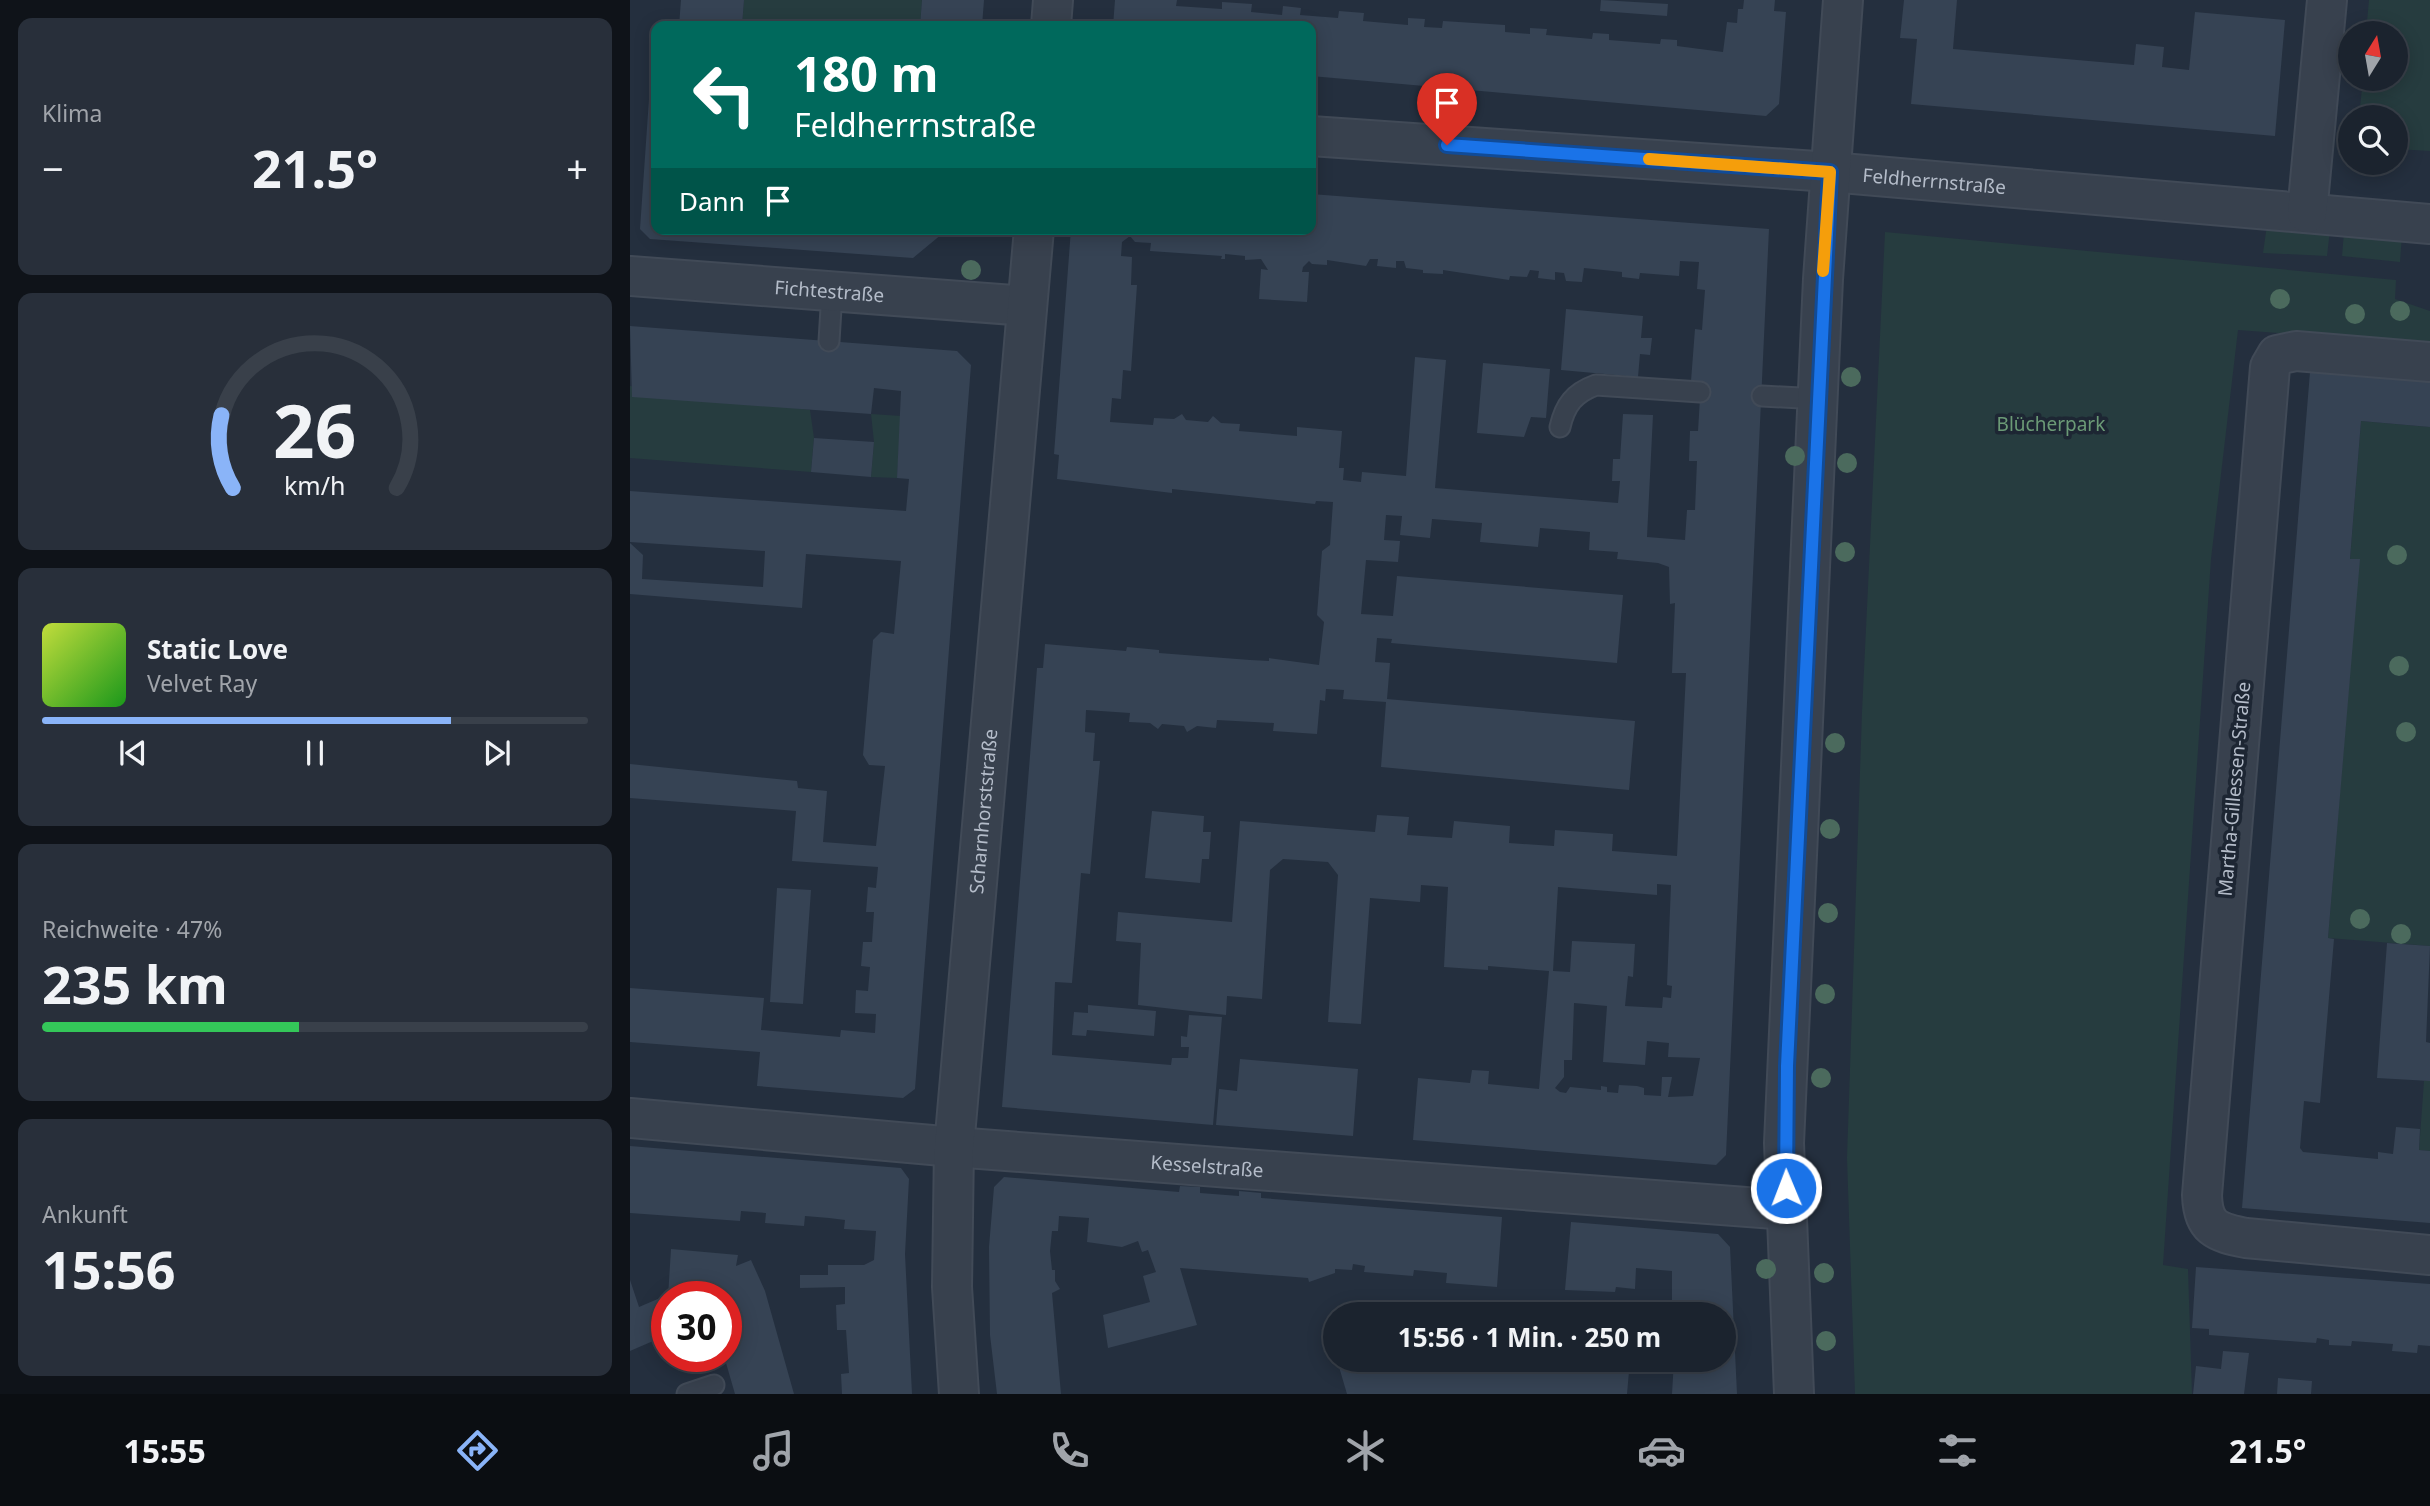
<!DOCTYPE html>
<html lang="de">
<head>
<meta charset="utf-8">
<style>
	:root { --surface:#1b232e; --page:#282f3a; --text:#f1f3f6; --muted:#a0a4aa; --line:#39404a; --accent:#8ab4f8 }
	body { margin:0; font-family:"Noto Sans",sans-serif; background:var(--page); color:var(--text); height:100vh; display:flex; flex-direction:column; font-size:26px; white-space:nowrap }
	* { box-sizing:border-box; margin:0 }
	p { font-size:23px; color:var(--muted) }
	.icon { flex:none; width:38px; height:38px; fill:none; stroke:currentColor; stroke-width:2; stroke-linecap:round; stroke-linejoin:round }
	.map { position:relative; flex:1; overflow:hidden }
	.side { display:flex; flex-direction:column; gap:18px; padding:18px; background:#0f1319; width:630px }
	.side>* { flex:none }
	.guide { position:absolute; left:21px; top:21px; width:665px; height:214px; border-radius:14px; box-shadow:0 4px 18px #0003,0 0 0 2px var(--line); background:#00695c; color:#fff; overflow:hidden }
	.needle { width:46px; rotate:11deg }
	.fabs { position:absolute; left:1708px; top:21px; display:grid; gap:14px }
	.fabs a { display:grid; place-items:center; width:70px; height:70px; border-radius:50%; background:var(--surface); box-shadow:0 4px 18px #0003,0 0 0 2px var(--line); font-size:35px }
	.speed { position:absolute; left:21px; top:1281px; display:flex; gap:14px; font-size:35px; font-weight:700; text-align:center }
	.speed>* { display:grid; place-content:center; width:91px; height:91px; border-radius:50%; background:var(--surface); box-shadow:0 4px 18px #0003,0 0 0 2px var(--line); line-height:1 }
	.speed .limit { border:10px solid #d22; background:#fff; color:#111 }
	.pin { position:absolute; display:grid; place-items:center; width:60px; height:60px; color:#fff; margin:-72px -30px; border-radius:50% 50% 50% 0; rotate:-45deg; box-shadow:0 0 7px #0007 }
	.pin .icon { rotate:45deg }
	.me { position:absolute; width:77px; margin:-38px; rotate:359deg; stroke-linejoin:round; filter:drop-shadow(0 0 5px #0008) }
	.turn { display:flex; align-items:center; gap:24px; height:147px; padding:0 28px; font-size:32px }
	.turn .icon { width:91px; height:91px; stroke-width:2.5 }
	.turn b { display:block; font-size:49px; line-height:60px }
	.then { display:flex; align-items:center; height:66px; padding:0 28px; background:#0003; gap:14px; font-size:26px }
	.big { font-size:52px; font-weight:700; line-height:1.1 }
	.side .widget { flex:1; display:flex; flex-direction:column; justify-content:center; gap:10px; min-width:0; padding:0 24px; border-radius:14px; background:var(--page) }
	.side .dial { align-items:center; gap:0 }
	.dial svg { height:182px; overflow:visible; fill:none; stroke:var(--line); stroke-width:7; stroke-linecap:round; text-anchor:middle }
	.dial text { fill:var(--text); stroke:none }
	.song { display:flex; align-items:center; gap:21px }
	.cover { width:84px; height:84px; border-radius:10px; background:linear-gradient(135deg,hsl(70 70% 55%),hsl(120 70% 35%)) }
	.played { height:7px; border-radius:4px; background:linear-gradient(90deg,var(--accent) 75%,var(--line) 75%) }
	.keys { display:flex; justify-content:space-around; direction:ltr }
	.heat { display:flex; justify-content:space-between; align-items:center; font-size:38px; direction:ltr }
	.charge { height:10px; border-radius:5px; background:linear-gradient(90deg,#34c759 47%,var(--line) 0) }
	.trip { position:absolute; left:693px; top:1302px; width:413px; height:70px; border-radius:35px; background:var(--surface); box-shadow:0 4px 18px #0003,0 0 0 2px var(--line); font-weight:700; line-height:70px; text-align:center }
	.tab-bar { display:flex; height:112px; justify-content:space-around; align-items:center; background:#0b0e12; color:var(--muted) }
	.tab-bar .icon { width:49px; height:49px }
	.tab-bar .on { color:var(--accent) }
	.tab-bar b { font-size:32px; color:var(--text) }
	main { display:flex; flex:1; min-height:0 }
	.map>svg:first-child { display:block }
</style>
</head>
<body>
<main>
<section class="side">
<div class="widget"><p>Klima</p>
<div class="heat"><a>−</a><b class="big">21.5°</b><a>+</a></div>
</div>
<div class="widget dial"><svg viewBox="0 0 100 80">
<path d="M14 69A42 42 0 1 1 86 69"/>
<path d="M14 69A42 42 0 0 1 9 37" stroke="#8ab4f8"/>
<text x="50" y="56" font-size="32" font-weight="700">26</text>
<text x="50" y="72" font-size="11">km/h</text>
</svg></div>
<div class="widget">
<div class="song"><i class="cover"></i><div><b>Static Love</b><p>Velvet Ray</p></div></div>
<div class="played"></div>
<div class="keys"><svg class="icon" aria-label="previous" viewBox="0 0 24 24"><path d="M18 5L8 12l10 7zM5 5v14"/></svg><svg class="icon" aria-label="pause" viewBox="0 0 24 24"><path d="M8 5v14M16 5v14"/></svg><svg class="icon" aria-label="next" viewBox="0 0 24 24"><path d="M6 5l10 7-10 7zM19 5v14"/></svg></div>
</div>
<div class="widget"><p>Reichweite · 47%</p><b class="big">235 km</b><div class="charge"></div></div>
<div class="widget"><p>Ankunft</p><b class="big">15:56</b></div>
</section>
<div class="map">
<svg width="1800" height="1394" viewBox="0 0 1800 1394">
	<rect width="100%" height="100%" fill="#242f3e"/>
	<path fill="#263c3f" d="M 114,0 L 292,0 L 290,26 L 112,26 Z
		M 1739,0 L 1800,0 L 1800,151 L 1766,149 L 1766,117 L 1729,117 L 1733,79 L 1766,79 L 1766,33 L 1736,33 Z
		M 1637,225 L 1700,230 L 1697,256 L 1633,253 Z
		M 1255,232 L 1766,280 L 1765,299 L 1800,311 L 1800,344 L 1608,330 L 1581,559 L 1533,1265 L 1558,1269 L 1562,1394 L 1225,1394 L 1217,1158 L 1232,712 Z
		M 1714,232 L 1772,235 L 1770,262 L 1712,256 Z
		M 0,386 L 180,410 L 184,438 L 181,472 L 0,458 Z
		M 241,414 L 271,416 L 267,478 L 241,477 L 244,442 Z
		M 1731,421 L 1800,427 L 1800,946 L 1698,938 L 1729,559 L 1720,559 Z
		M 1794,1081 L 1800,1081 L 1800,1151 L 1789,1150 Z"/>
	<path fill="#364354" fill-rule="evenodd" d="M 51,0 L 114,0 L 112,26 L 49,26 Z
		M 292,0 L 354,0 L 352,26 L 290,26 Z
		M 485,0 L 547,0 L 546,6 L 592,9 L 592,2 L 622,4 L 621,12 L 652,15 L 653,6 L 671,8 L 670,15 L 708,18 L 709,11 L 734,13 L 733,21 L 778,25 L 778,18 L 795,19 L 794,27 L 812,28 L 813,21 L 875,25 L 875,32 L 900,34 L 900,28 L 917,29 L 916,35 L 962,39 L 963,33 L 979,34 L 979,40 L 1030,44 L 1031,39 L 1047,40 L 1047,46 L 1093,52 L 1097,22 L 1107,23 L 1108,9 L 1113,9 L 1114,0 L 1145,0 L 1144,11 L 1156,12 L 1149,104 L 1136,116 L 681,76 L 681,26 L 483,26 Z
		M 971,0 L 1038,4 L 1037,16 L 970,11 Z
		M 1274,0 L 1327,0 L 1323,49 L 1504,65 L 1506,44 L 1534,47 L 1532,67 L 1559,70 L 1565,12 L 1655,20 L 1645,136 L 1281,104 L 1287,39 L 1270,38 Z
		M 19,99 L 26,100 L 26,229 L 318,229 L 283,258 L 20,239 L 10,229 Z
		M 681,194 L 1139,229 L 1096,1155 L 1086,1165 L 783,1140 L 788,1078 L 840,1083 L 842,1070 L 859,1071 L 858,1084 L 909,1089 L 919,971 L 858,966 L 858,970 L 814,967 L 818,887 L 791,885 L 790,902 L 740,898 L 731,1024 L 698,1022 L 708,875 L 698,862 L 653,859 L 640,870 L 632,999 L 597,996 L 596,1015 L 508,1005 L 511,943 L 486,941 L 488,912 L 602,922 L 610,821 L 745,832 L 747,815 L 779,817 L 777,835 L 822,838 L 824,821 L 880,826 L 879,843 L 924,846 L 925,830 L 983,834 L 982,851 L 1047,856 L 1056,673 L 1042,673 L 1045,603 L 1040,604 L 1039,567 L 1028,563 L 987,559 L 988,552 L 959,550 L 960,532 L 910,528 L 908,547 L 850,542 L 852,523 L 802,519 L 800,538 L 770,535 L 772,516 L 756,515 L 754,540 L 770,541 L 768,562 L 736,560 L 731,614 L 763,616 L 767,576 L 993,595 L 987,663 L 761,643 L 762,639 L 747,638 L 745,662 L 760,663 L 757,699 L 1005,721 L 999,790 L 751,767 L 756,702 L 713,699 L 714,690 L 696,689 L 695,701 L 690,700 L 687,734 L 643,731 L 644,723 L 587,720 L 586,728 L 567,726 L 557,732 L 554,726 L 532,724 L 528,729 L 520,723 L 499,722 L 500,713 L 456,710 L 455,732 L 465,733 L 463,761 L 470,761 L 460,874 L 451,873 L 442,983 L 425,982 L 422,1055 L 541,1065 L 542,1058 L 558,1058 L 559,1047 L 551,1047 L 551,1036 L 557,1037 L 559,1015 L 592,1017 L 583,1125 L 372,1107 L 407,668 L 413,668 L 415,644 L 496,651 L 497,647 L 529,650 L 529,653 L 620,660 L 639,661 L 639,658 L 689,665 L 694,622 L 687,615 L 692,551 L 700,545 L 703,502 L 686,501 L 685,504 L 542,489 L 542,493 L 427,479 L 429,455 L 424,454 L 441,229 L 681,229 ZM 500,236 L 505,242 L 521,243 L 520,251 L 592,256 L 591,259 L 595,259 L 595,254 L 615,256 L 615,260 L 631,259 L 638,270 L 631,269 L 629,299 L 677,302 L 679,272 L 672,272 L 673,267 L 679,261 L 682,264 L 697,265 L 697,260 L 736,266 L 740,259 L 748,259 L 747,266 L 766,268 L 766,261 L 774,261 L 776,268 L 793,270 L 793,273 L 813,274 L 813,270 L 879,280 L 880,276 L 897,277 L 900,270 L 909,271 L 908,278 L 925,280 L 925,272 L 934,273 L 936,281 L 952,282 L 954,268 L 992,272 L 992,277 L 1009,279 L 1010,273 L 1049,276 L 1050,261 L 1069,262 L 1067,289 L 1075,290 L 1072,330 L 1065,329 L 1061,381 L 1071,382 L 1068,431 L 1060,431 L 1059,461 L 1067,461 L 1065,510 L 1057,510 L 1055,540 L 1017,537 L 1023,415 L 993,414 L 990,459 L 983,459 L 982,481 L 990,481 L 988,503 L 805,488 L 816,360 L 785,357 L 776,476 L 732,472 L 731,482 L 713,480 L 714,468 L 709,468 L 712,431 L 667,427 L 667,436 L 609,431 L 610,424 L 591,423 L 583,416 L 578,422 L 556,420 L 552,414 L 544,419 L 524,418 L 523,425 L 480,422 L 482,398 L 491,399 L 493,370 L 501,371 L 507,285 L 501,285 L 502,257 L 491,256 L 492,242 ZM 1027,884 L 1041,885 L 1037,985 L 1042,986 L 1041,998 L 1033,997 L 1032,1008 L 995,1006 L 998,976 L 1003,977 L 1005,944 L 942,941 L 940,972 L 923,971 L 928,887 L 1027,895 ZM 944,1003 L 977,1006 L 973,1062 L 1015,1065 L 1017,1041 L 1039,1043 L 1038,1057 L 1070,1058 L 1063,1096 L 1038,1097 L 1042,1077 L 1032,1077 L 1031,1096 L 1014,1095 L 1014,1088 L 1007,1086 L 989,1085 L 988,1093 L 977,1092 L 977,1087 L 971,1086 L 971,1090 L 940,1087 L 936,1093 L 930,1092 L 925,1088 L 934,1077 L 934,1060 L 942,1060 Z
		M 936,309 L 1013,316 L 1011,338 L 1022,338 L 1020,355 L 1010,354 L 1008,377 L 931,370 Z
		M 0,326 L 327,351 L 341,365 L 285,1089 L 273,1098 L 127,1086 L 130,1052 L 0,1042 L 0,988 L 134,998 L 131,1030 L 210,1037 L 211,1030 L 245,1033 L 246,1014 L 225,1013 L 226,990 L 238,991 L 240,967 L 231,966 L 233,942 L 242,942 L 244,912 L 236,912 L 238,887 L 246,888 L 248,867 L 162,861 L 166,811 L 0,798 L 0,764 L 167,781 L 168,788 L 197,791 L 193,842 L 246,846 L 255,766 L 239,765 L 233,755 L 243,640 L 251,632 L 264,634 L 271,561 L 176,554 L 172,608 L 0,594 L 0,543 L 13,555 L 12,579 L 133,587 L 135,551 L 0,542 L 0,491 L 276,511 L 279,479 L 267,478 L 271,391 L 244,388 L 241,414 L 2,397 Z
		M 853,363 L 920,369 L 916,418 L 901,417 L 894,437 L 847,433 Z
		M 1680,372 L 1800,382 L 1800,427 L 1731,421 L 1720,559 L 1730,559 L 1698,938 L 1704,939 L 1690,1103 L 1674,1101 L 1670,1148 L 1673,1152 L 1748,1159 L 1748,1152 L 1763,1154 L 1766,1127 L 1790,1129 L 1789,1150 L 1800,1151 L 1800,1223 L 1612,1208 Z
		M 184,438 L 244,442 L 241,477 L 181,472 Z
		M 522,811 L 574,816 L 573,832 L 581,832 L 579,859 L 572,859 L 570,883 L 515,878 Z
		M 147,888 L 181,890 L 173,1004 L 140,1002 Z
		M 1757,943 L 1800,946 L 1796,1042 L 1800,1043 L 1800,1081 L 1747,1078 Z
		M 458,1005 L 526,1011 L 524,1036 L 457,1030 L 456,1036 L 442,1035 L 444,1012 L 458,1013 Z
		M 610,1059 L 728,1069 L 723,1136 L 586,1125 L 589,1089 L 607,1091 Z
		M 0,1146 L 271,1168 L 279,1179 L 275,1254 L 282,1394 L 212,1394 L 211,1374 L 219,1373 L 216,1330 L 207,1330 L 206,1305 L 215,1304 L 215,1287 L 170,1288 L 170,1275 L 198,1275 L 198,1265 L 234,1265 L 244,1260 L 246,1231 L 214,1229 L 215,1220 L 199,1218 L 175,1216 L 174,1226 L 135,1223 L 136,1213 L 111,1211 L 110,1221 L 0,1213 Z
		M 374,1177 L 549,1192 L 550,1186 L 570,1187 L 570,1193 L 609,1196 L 609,1191 L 631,1193 L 631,1198 L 872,1217 L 867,1287 L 816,1283 L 817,1273 L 784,1270 L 783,1276 L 734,1272 L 735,1266 L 723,1264 L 722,1270 L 705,1269 L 705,1273 L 679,1282 L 678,1278 L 550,1268 L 567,1325 L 478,1348 L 473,1315 L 520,1302 L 513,1276 L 526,1272 L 518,1250 L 512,1252 L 508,1241 L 492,1247 L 457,1242 L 459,1218 L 429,1216 L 428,1231 L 422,1231 L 420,1251 L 422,1270 L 425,1270 L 425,1281 L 430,1289 L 422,1293 L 431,1394 L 367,1394 L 360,1335 L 359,1247 L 364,1187 Z
		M 941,1222 L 1088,1234 L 1100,1247 L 1107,1394 L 1042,1394 L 1044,1360 L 1094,1360 L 1094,1314 L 1042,1314 L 1042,1271 L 1006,1268 L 1005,1289 L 986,1287 L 985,1292 L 935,1290 Z
		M 41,1249 L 108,1255 L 106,1266 L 121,1260 L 135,1291 L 164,1394 L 105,1394 L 94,1356 L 96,1356 L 96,1297 L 38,1297 Z
		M 1566,1267 L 1800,1284 L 1800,1346 L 1788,1345 L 1787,1353 L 1762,1351 L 1763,1344 L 1722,1341 L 1721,1346 L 1699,1345 L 1699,1340 L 1687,1338 L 1686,1343 L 1579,1335 L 1579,1329 L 1562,1328 Z
		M 0,1280 L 9,1307 L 37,1295 L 37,1335 L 0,1351 Z
		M 1593,1351 L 1619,1353 L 1614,1394 L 1563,1394 L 1566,1366 L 1591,1369 Z
		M 707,1360 L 728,1360 L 732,1374 L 780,1360 L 1000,1360 L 997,1394 L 717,1394 Z
		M 1648,1378 L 1682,1381 L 1681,1394 L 1647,1394 Z"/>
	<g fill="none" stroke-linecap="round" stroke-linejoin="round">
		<defs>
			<path id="lane" d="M 199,341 L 202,292
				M 1132,396 L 1189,399
				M 930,427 C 935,405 944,393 966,385 L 1070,392
				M 57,1394 L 84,1385"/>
			<g id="street">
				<path d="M 421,26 L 423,0"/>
				<path id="s1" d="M 681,136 L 1200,172 L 1800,224"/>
				<path d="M 1677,213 L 1697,0"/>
				<path id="s2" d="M 0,276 L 397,306"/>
				<path d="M 1800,362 L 1666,351 L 1647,355 L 1640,367 L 1572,1195 C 1573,1228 1586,1232 1616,1238 L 1800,1255"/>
				<path id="s3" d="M 0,1118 L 324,1147 L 1156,1210"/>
				<path id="s4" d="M 329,1394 L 322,1287 L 324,1147 L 404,229"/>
				<path d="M 1164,1394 L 1154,1143 L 1193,279 L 1213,0"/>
			</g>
		</defs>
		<use href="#lane" stroke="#414a57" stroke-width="23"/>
		<use href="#street" stroke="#414a57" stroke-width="42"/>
		<use href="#lane" stroke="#38414e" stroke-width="19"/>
		<use href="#street" stroke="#38414e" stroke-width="38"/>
	</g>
	<g fill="#4b6a5d">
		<circle cx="341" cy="270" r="10"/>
		<circle cx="1650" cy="299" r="10"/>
		<circle cx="1770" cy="311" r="10"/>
		<circle cx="1725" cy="314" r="10"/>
		<circle cx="1221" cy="377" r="10"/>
		<circle cx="1165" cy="456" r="10"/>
		<circle cx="1217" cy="463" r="10"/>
		<circle cx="1215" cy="552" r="10"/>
		<circle cx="1767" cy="555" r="10"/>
		<circle cx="1769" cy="666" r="10"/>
		<circle cx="1776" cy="732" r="10"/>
		<circle cx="1205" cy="743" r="10"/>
		<circle cx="1200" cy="829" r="10"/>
		<circle cx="1198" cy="913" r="10"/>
		<circle cx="1730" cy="919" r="10"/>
		<circle cx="1771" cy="934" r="10"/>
		<circle cx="1195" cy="994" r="10"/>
		<circle cx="1191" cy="1078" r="10"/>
		<circle cx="1136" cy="1269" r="10"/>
		<circle cx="1194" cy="1273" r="10"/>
		<circle cx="1196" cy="1341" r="10"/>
	</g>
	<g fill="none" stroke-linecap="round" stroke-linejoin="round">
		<defs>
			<path id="route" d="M 817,145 L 1200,172 L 1157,1066 L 1156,1188"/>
		</defs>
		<use href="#route" stroke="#114b97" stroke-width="18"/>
		<use href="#route" stroke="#1a73e8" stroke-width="12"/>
		<path stroke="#f59e0b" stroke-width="12" d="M 1019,159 L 1200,172 L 1193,271"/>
	</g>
	<g text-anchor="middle" stroke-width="7" stroke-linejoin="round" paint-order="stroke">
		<g font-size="19" fill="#b4bcc9" stroke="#1d2633">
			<text dy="7" stroke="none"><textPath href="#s1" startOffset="625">Feldherrnstraße</textPath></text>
			<text dy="7" stroke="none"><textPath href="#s2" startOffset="200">Fichtestraße</textPath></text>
			<text transform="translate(1604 789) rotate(-85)" y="7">Martha-Gillessen-Straße</text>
			<text dy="7" stroke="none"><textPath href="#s4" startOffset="584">Scharnhorststraße</textPath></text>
			<text dy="7" stroke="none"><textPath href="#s3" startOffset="579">Kesselstraße</textPath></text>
		</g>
		<g font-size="19" fill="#6b9a76" stroke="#1d2633">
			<text x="1421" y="431">Blücherpark</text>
		</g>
	</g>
</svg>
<div class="fabs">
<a><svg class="needle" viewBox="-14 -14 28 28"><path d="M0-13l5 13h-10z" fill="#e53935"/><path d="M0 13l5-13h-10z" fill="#a0a4aa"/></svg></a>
<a><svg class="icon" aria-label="search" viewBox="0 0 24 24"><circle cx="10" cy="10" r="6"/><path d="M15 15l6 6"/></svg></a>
</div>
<div class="speed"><div class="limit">30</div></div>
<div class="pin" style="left:817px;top:145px;background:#d93025"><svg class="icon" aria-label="arrive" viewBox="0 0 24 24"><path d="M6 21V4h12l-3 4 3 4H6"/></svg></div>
<svg class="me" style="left:1156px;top:1188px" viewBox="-20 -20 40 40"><circle r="17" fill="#1a73e8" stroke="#fff" stroke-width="3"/><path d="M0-11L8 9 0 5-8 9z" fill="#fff"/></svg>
<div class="trip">15:56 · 1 Min. · 250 m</div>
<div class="guide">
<div class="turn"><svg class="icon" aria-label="left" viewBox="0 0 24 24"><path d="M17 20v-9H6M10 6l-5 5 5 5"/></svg><div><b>180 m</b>Feldherrnstraße</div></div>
<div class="then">Dann<svg class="icon" aria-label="arrive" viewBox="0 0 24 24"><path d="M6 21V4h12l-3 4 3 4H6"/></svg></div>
</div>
</div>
</main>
<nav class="tab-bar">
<b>15:55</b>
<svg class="icon on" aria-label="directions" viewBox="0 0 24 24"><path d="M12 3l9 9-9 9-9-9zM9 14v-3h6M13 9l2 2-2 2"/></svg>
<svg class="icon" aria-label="music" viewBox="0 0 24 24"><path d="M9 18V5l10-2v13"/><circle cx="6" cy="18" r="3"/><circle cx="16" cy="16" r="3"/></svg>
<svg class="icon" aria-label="phone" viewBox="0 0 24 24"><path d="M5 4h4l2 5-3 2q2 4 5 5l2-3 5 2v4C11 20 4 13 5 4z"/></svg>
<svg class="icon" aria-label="climate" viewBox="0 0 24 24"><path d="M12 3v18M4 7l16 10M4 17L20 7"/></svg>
<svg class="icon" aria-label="car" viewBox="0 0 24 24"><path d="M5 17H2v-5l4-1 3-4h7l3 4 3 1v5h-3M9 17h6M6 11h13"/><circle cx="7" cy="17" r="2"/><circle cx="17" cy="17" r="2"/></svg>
<svg class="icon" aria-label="filters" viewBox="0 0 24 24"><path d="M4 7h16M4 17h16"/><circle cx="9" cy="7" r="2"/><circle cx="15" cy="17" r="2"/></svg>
<b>21.5°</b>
</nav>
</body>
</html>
